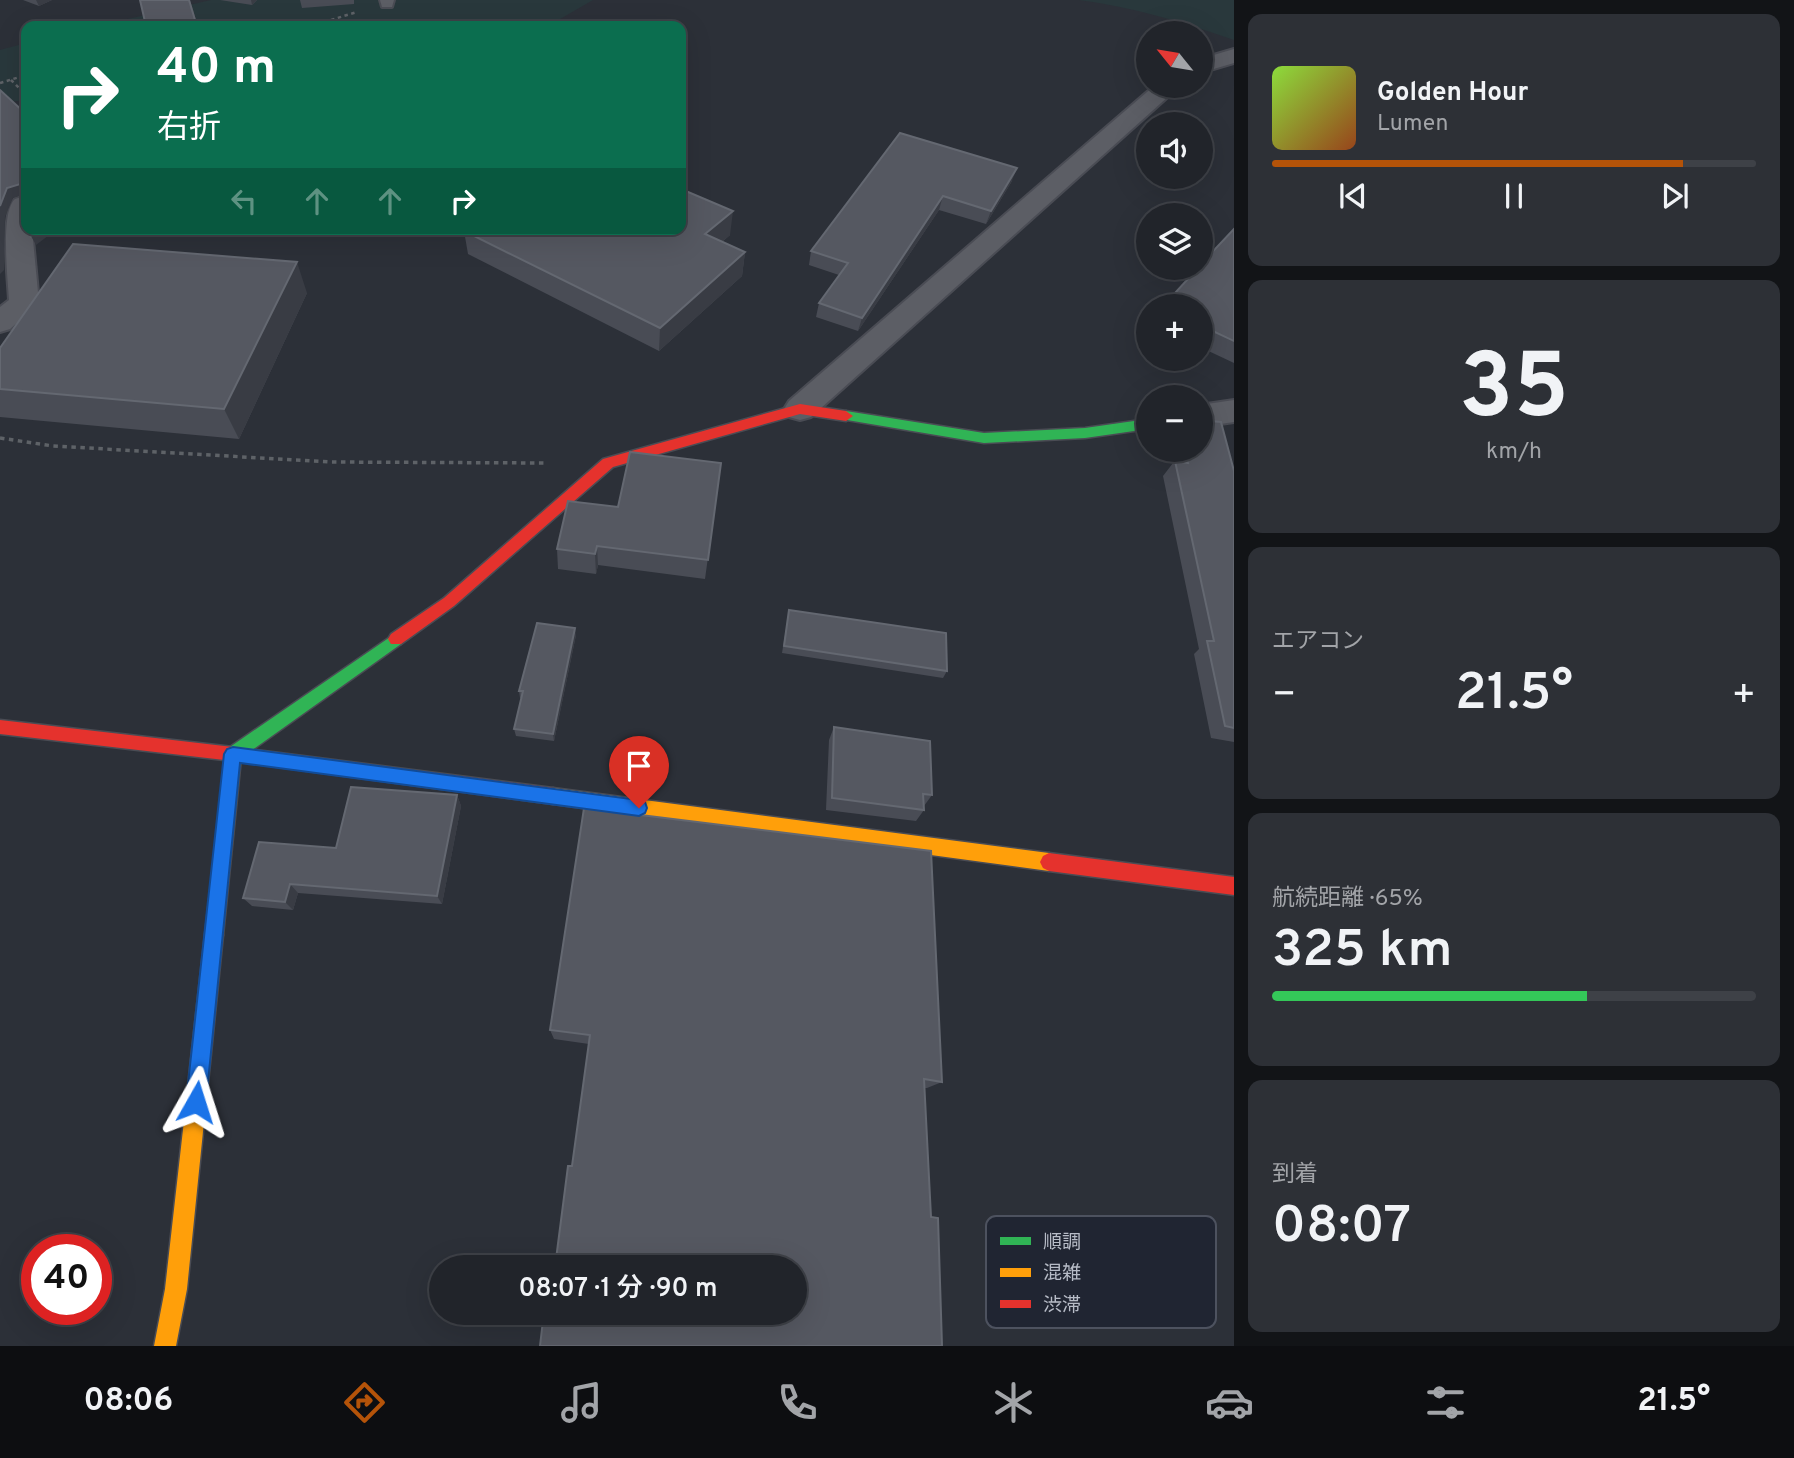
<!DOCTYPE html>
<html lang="ja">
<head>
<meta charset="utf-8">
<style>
	:root { --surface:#21242a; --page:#2d3036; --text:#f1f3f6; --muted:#a2a4a8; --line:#3e4147; --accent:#b45309 }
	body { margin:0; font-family:Overpass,"Noto Sans JP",sans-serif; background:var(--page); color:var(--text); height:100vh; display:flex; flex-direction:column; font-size:26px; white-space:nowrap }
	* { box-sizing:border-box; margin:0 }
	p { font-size:23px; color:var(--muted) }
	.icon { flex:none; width:38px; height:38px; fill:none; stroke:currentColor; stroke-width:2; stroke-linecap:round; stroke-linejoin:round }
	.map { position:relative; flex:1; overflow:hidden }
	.details { display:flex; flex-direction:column; gap:14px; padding:14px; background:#121417; width:560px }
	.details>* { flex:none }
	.top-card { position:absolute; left:21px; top:21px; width:665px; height:214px; border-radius:14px; box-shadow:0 7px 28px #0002,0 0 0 2px var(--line); background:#0b6e4f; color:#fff; overflow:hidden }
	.needle { width:46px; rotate:300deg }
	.tools { position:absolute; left:1136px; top:21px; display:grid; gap:14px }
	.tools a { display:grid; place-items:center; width:77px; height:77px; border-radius:50%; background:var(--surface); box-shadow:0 7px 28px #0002,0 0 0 2px var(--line); font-size:35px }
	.speed { position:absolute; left:21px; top:1234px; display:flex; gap:14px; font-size:35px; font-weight:700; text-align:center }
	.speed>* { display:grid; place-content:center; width:91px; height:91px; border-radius:50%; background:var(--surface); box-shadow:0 7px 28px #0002,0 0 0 2px var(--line); line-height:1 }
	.speed .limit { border:10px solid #d22; background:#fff; color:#111 }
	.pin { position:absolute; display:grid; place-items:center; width:60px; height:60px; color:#fff; margin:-72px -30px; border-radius:50% 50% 50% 0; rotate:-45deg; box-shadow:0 0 7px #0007 }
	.pin .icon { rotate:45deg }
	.me { position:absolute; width:77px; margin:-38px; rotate:6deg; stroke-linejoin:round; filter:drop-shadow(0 0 5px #0008) }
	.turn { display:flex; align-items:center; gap:24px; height:147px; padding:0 21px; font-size:32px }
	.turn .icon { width:91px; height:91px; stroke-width:2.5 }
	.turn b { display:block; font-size:49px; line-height:60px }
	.lanes { display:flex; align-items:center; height:66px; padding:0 21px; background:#0003; justify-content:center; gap:35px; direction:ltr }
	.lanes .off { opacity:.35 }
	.big { font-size:52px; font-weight:600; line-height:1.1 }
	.details .widget { flex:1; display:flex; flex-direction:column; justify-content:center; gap:10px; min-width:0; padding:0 24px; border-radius:14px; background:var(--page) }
	.details .dial { align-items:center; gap:0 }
	.dial b { font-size:91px; line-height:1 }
	.song { display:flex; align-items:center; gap:21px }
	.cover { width:84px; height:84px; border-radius:10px; background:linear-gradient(135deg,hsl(90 70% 55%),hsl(20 70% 35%)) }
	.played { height:7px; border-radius:4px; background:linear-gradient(90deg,var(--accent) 85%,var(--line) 85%) }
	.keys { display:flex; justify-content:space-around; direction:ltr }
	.heat { display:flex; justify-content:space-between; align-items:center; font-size:38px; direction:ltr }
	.charge { height:10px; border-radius:5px; background:linear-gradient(90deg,#34c759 65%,var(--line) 0) }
	.trip { position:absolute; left:429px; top:1255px; width:378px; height:70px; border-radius:35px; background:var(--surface); box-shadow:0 7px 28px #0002,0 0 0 2px var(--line); font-weight:600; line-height:70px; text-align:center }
	.tab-bar { display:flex; height:112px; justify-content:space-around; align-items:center; background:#0d0e11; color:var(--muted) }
	.tab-bar .icon { width:49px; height:49px }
	.tab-bar .current { color:var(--accent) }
	.tab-bar b { font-size:32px; color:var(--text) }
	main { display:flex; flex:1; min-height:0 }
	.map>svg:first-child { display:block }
</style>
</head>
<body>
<main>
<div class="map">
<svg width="1234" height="1346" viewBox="0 0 1234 1346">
	<rect width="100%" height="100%" fill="#2c3038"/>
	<path fill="#29383c" d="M 211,0 L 593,0 L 548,26 L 97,26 Z
		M 1079,0 L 1234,0 L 1234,40 C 1183,22 1133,7 1079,0 Z
		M 26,43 L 26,100 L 0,103 L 0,50 Z"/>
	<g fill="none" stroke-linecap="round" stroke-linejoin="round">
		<defs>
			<path id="lane" d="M 380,0 L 394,0 L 392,7 L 382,7 Z"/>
			<path id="street" d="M 1234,49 L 1234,63 L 1200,73 L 1200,59 Z
				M 1154,86 L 1180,86 L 811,417 L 800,420 L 789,417 L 784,409 L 789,401 Z
				M 26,196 L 26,229 L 32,229 L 39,303 L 10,329 L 0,332 L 0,307 L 9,300 C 8,280 0,212 15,199 C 17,198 24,197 26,196 Z
				M 1234,400 L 1234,422 L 1200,427 L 1200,405 Z"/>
			<path id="fast" d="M 846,411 L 984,433 L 1085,428 L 1148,419 L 1148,429 L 1085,438 L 984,443 L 841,419 L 839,416 Z
				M 396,633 L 401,634 L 404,639 L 401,644 L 241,758 L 223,935 L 221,942 L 214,944 L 207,942 L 205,935 L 227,749 Z"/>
			<path id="slow" d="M 553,788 L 1049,853 L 1055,856 L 1058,862 L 1055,868 L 1049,871 L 553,804 L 547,802 L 544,796 L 547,790 Z
				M 214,926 L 221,928 L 223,935 L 187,1289 L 176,1346 L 154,1346 L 165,1289 L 205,935 L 207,928 Z"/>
			<path id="jam" d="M 800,404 L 846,411 L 853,416 L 846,421 L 800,414 L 613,467 L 454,606 L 401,644 L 391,644 L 388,639 L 391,634 L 444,598 L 603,459 Z
				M 0,720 L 233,747 L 553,788 L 559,790 L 562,796 L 559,802 L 553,804 L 233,761 L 0,734 Z
				M 1049,853 L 1234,877 L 1234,895 L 1049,871 L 1043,868 L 1040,862 L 1043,856 Z"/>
		</defs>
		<use href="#lane" stroke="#4a4c54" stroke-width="4"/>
		<use href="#street" stroke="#4a4c54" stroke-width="4"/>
		<use href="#fast" stroke="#4a4c54" stroke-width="3"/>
		<use href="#slow" stroke="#4a4c54" stroke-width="3"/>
		<use href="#jam" stroke="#4a4c54" stroke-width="3"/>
		<path stroke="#5e6267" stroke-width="2.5" stroke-dasharray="3.5 3.5" stroke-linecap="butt" d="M 311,26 L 357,12
			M 11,80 L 26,95
			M 0,83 L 26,75"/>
		<path stroke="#5e6267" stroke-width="3.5" stroke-dasharray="4.5 4.5" stroke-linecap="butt" d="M 0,438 L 53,446 L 331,462 L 544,463"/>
		<use href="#lane" fill="#5c5e65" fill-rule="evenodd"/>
		<use href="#street" fill="#5c5e65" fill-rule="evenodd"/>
		<use href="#fast" fill="#30b455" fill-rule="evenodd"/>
		<use href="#slow" fill="#ff9f0a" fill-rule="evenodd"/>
		<use href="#jam" fill="#e5322d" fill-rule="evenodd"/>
	</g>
	<path fill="#494c55" d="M 23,0 L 52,0 L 39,6 Z
		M 220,0 L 257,0 L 252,5 Z
		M 300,0 L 354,0 L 354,4 L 302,8 Z
		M 900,133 L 1012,181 L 986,224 L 939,210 L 858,331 L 816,317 L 819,303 L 839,275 L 809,265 L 811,251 Z
		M 1234,229 L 1234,363 L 1200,347 L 1200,306 Z
		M 464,231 L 730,235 L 722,242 L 745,252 L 742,276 L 659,351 L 468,254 Z
		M 307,293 L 239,439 L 0,417 L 0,348 Z
		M 1170,450 L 1200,450 L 1234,471 L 1234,742 L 1211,738 L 1194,654 L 1199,649 L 1163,476 L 1173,463 Z
		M 721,463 L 705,579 L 598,565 L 596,574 L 558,569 L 557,549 L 618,507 Z
		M 789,610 L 947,671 L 943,678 L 782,653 Z
		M 576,635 L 554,741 L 516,736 L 514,729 L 521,698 L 520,698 L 519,691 Z
		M 834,727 L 932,795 L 924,806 L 924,810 L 916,821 L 826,810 L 829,740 Z
		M 457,795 L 461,806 L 442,904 L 298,893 L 293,910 L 252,906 L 243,898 L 336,848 Z
		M 550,1030 L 942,1082 L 927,1088 L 925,1088 L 794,1312 L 572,1166 L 589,1044 L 554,1039 Z"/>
	<path fill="#393c44" d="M 36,0 L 52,0 L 39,6 Z
		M 190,0 L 198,26 L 161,26 Z
		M 251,0 L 257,0 L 252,5 Z
		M 1017,168 L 1012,181 L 986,224 L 991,211 Z
		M 20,184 L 25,194 L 13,198 L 5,217 L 4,270 L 0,274 L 0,206 L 7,188 Z
		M 943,196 L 939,210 L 858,331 L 862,318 Z
		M 733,211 L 730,235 L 703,258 L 705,234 Z
		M 39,229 L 57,229 L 36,245 L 31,236 Z
		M 745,252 L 742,276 L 659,351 L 660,328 Z
		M 297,262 L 307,293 L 239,439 L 224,409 Z
		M 597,546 L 598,565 L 596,574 L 595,554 Z
		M 575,628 L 576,635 L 554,741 L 553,734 Z
		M 457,795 L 461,806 L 442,904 L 437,896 Z
		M 290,884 L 298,893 L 293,910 L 285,902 Z"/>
	<path fill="#555861" stroke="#646871" stroke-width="2" d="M 140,0 L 189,0 L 195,20 L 161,26 L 146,26 Z
		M 0,90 L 26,114 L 26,218 L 23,217 L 23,186 L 20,184 L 7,188 L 0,206 Z
		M 900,133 L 1017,168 L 991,211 L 943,196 L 862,318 L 819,303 L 848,263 L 811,251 Z
		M 681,189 L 733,211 L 705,234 L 745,252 L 660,328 L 464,231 L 466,229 L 681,229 Z
		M 30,229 L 39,229 L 31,236 Z
		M 1234,229 L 1234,341 L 1200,325 L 1200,306 L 1163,306 L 1198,268 L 1200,268 L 1200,265 Z
		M 73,244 L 297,262 L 224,409 L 0,389 L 0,348 Z
		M 1200,420 L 1221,422 L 1234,471 L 1234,728 L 1225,726 L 1207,641 L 1214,641 L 1175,461 L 1188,463 L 1185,450 L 1200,450 Z
		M 630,452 L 721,463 L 708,560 L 597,546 L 595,554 L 557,549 L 568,501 L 618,507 Z
		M 789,610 L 946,633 L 947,671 L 784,646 Z
		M 537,623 L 575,628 L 553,734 L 514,729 L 523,691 L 519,691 Z
		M 834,727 L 930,741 L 932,795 L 923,794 L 924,810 L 832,798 Z
		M 351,787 L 457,795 L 437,896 L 290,884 L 285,902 L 243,898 L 259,842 L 336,848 Z
		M 584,808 L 931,851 L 942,1082 L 924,1079 L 931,1217 L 938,1218 L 942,1346 L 540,1346 L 544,1312 L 794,1312 L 794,1267 L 555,1267 L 568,1166 L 572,1166 L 590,1035 L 550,1030 Z"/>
	<path fill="#1a73e8" stroke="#114b97" stroke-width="2" d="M 233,747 L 639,800 L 645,802 L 647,808 L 645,813 L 639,816 L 240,763 L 206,1102 L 203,1109 L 196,1112 L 189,1109 L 186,1102 L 224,754 L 227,749 Z"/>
	<rect x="986" y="1216" width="230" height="112" rx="10" fill="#202532" stroke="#4d525f" stroke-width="2"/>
	<rect x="1000" y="1237" width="31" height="8" fill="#30b455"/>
	<rect x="1000" y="1268" width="31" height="9" fill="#ff9f0a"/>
	<rect x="1000" y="1300" width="31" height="8" fill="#e5322d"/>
	<g font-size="19" fill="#b7bcc7">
		<text x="1043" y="1248">順調</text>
		<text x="1043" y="1279">混雑</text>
		<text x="1043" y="1311">渋滞</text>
	</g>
</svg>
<div class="tools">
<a><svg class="needle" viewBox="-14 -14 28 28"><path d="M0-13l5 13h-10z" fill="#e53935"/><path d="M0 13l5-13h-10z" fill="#a2a4a8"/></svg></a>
<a><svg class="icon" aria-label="sound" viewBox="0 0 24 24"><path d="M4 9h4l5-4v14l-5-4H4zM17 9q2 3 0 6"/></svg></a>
<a><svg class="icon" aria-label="layers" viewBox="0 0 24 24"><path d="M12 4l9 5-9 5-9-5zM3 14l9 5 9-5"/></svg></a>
<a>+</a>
<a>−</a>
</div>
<div class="speed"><div class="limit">40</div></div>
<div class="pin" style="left:639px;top:808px;background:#d93025"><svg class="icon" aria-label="arrive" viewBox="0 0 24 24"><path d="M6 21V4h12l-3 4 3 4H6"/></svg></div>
<svg class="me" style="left:196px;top:1102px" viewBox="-20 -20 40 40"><path d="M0-17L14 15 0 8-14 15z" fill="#1a73e8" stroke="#fff" stroke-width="4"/></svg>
<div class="trip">08:07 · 1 分 · 90 m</div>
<div class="top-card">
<div class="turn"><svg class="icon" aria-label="right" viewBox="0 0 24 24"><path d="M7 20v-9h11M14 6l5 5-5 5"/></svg><div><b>40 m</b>右折</div></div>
<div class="lanes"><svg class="icon off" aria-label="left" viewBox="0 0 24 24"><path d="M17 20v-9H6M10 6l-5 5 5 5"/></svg><svg class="icon off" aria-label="ahead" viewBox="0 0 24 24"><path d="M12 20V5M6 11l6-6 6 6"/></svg><svg class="icon off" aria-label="ahead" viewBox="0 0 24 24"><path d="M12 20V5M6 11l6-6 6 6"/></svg><svg class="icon" aria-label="right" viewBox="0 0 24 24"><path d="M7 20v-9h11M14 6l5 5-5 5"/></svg></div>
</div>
</div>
<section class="details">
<div class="widget">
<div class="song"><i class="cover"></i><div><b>Golden Hour</b><p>Lumen</p></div></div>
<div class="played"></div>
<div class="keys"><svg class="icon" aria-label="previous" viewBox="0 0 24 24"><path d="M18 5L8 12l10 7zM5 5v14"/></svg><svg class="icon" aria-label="pause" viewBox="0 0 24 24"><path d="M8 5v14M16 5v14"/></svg><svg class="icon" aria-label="next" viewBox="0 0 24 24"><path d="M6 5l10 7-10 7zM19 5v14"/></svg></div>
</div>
<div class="widget dial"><b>35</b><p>km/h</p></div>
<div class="widget"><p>エアコン</p>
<div class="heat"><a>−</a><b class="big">21.5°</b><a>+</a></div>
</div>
<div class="widget"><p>航続距離 · 65%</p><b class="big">325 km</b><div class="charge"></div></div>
<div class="widget"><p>到着</p><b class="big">08:07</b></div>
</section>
</main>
<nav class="tab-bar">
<b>08:06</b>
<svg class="icon current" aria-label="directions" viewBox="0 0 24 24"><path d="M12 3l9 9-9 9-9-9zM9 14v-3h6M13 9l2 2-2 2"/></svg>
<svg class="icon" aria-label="music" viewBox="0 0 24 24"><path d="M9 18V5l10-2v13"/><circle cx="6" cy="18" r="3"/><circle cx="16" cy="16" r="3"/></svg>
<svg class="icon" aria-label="phone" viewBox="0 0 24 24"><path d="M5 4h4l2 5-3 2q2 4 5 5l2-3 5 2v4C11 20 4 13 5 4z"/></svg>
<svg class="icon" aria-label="climate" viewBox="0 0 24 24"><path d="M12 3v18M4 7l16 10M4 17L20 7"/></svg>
<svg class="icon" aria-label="car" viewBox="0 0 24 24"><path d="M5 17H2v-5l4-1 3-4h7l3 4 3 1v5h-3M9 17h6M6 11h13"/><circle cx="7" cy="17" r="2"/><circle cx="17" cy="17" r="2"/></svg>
<svg class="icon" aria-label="filters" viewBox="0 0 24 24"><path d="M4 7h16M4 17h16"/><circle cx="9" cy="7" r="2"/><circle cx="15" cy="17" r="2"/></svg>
<b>21.5°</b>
</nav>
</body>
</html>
